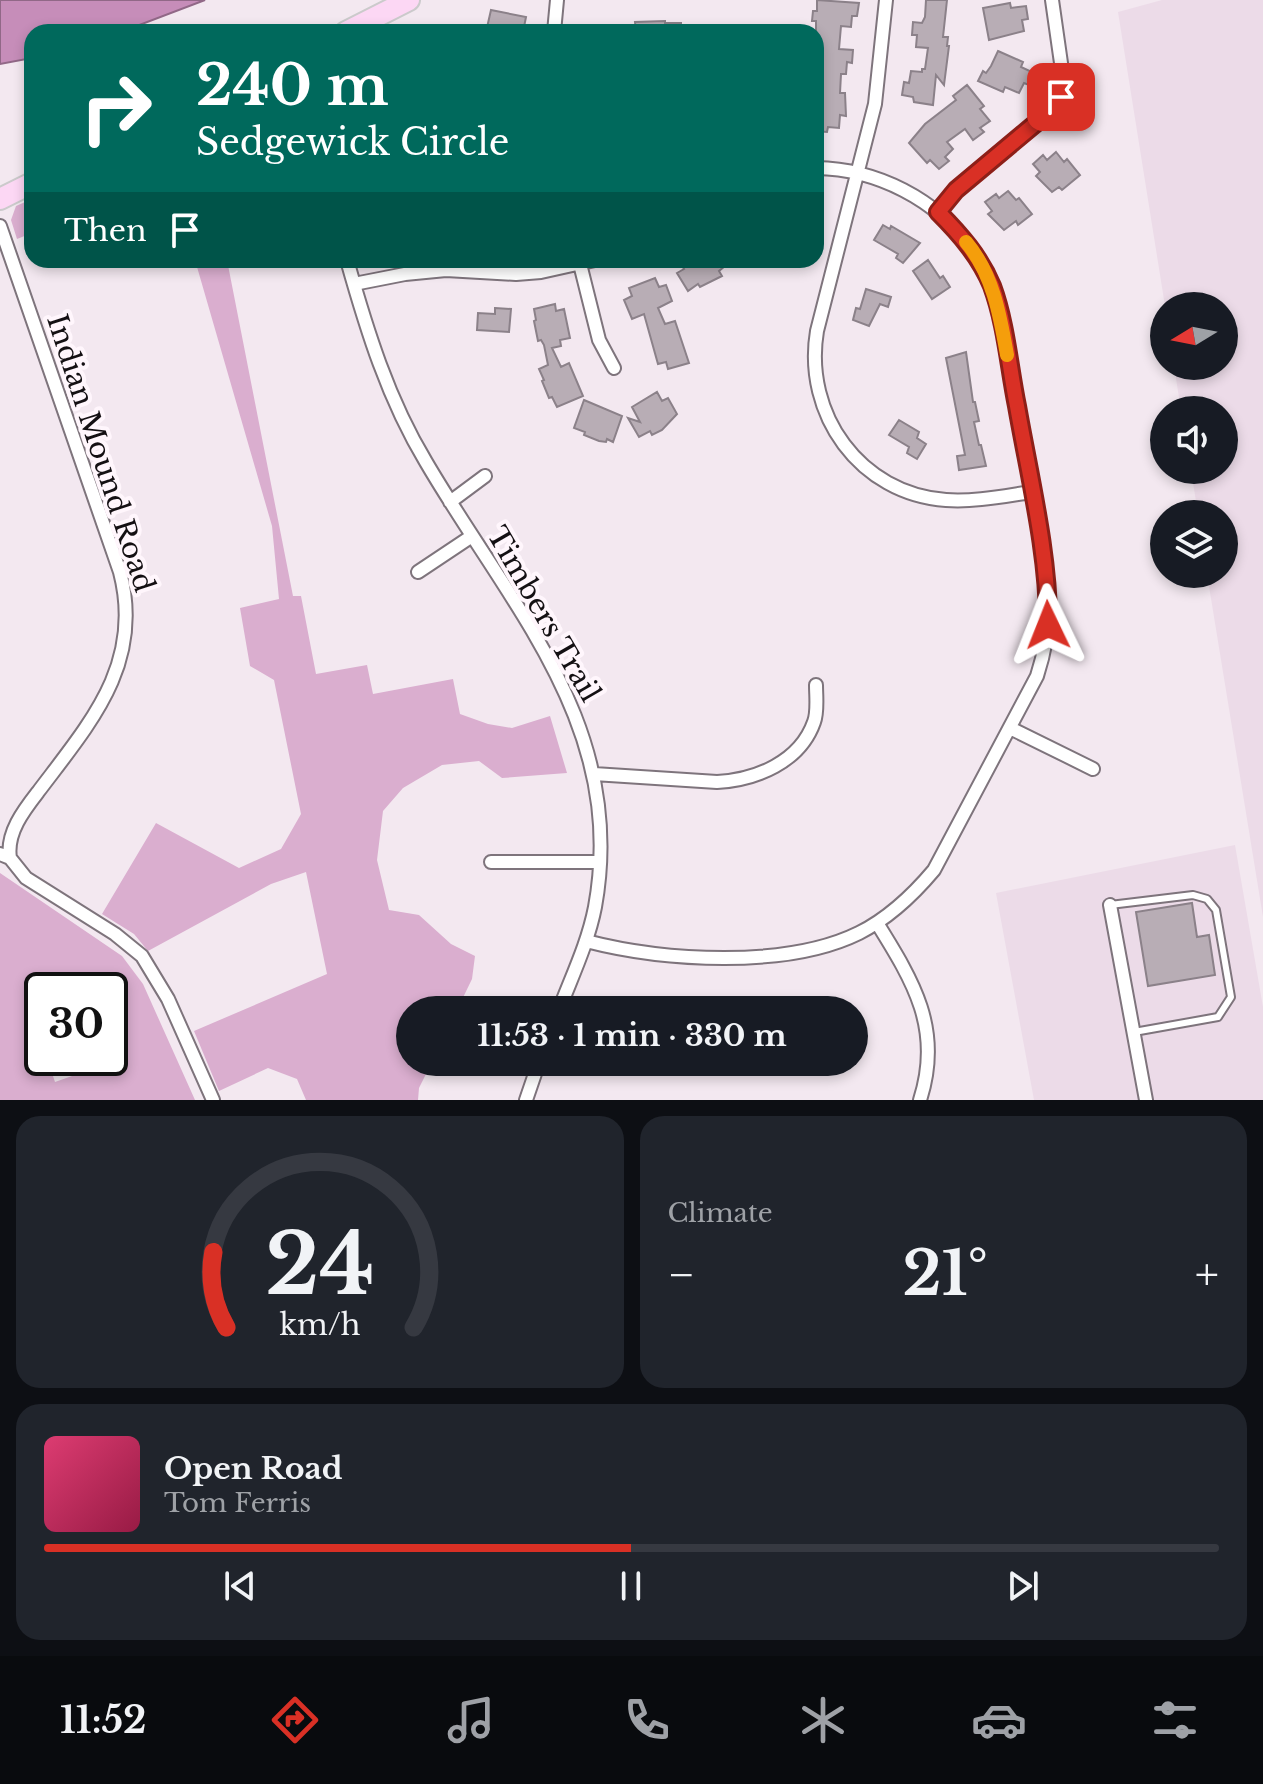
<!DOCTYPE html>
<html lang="en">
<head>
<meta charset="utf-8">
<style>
	:root { --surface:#171b24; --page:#20242c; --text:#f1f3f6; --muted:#9ea1a6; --line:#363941; --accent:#d93025 }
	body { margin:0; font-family:"Libre Baskerville",serif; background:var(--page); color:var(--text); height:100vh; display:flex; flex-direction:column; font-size:30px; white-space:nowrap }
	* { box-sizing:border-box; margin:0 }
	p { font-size:26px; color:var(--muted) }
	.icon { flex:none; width:44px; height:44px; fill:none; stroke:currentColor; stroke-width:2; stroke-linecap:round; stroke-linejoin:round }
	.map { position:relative; height:1100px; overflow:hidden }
	.sheet { display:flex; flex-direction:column; gap:16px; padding:16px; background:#0d0f14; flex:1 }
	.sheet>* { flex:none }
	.top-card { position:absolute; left:24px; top:24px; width:800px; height:244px; border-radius:24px; box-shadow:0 4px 12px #0003; background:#00695c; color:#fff; overflow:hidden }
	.needle { width:52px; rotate:260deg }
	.controls { position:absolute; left:1150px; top:292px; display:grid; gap:16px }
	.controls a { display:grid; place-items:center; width:88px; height:88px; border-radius:50%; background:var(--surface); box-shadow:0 4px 12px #0003; font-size:40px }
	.speed { position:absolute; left:24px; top:972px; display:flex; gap:16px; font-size:40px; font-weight:700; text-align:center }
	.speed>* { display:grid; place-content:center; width:104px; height:104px; border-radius:50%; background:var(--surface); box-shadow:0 4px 12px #0003; line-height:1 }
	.speed .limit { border:4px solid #111; border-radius:12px; background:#fff; color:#111 }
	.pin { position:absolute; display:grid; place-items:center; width:68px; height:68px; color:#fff; margin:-34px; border-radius:16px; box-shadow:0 4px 12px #0006 }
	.me { position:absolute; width:88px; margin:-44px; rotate:358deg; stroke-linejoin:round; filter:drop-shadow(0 0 6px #0008) }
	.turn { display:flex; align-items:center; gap:28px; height:168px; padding:0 40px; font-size:36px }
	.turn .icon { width:104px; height:104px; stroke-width:2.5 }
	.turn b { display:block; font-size:56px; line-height:68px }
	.then { display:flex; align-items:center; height:76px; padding:0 40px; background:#0003; gap:16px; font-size:30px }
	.big { font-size:60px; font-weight:800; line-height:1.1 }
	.sheet .card { flex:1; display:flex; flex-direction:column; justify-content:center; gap:12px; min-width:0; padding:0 28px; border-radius:24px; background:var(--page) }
	.sheet .dial { align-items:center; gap:0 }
	.dial svg { height:208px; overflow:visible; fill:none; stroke:var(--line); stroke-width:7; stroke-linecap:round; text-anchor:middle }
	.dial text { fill:var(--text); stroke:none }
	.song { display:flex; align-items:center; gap:24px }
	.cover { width:96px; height:96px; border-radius:12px; background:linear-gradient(135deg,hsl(340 70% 55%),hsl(340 70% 35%)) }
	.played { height:8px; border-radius:4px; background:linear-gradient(90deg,var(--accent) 50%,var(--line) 50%) }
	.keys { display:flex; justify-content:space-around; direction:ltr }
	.heat { display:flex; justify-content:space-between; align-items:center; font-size:44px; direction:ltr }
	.sheet .tiles { flex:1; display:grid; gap:16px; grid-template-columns:1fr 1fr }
	.card:last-child { grid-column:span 2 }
	.trip { position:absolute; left:396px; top:996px; width:472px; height:80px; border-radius:40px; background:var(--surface); box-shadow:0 4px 12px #0003; font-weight:800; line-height:80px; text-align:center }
	.tabs { display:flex; height:128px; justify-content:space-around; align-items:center; background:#090b0e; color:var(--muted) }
	.tabs .icon { width:56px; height:56px }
	.tabs .current { color:var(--accent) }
	.tabs b { font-size:36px; color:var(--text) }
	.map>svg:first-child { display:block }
</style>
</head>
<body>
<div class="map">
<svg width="1263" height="1100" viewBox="0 0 1263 1100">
	<rect width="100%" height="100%" fill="#f3e8f0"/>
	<path fill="#ecdbe8" d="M 1162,0 L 1263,0 L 1263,917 L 1207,574 L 1224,574 L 1224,514 L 1198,514 L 1191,470 L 1224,470 L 1224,410 L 1181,410 L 1174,366 L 1224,366 L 1224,306 L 1165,306 L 1118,12 Z
		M 1235,845 L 1263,1007 L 1263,1100 L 1034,1100 L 996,893 Z"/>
	<path fill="#daaecf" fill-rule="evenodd" d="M 32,199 L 32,233 L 17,239 L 11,220 L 16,206 Z
		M 195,260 L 227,260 L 293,596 L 301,596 L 316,674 L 367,665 L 373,694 L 453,679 L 460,714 L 488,724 L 512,728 L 550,716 L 567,773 L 502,778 L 479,761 L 442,765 L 403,788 L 383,811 L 377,860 L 389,910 L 419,915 L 451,944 L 475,956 L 472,979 L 457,1010 L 410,1010 L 410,1062 L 432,1062 L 419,1088 L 418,1100 L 306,1100 L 297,1079 L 268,1068 L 219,1091 L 194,1031 L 327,974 L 306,872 L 271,884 L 148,951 L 134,934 L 102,914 L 156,823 L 239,868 L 281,849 L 301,814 L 274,680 L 250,666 L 240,608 L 279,599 L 272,526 Z
		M 0,873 L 122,956 L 143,984 L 195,1100 L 0,1100 ZM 83,978 L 88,990 L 110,990 L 112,1062 L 55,1082 L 47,1058 L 42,1058 L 42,1045 L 26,998 L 42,992 L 42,990 Z"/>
	<path fill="#c68db9" stroke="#916887" stroke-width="2" d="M 0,0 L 205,0 L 121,32 L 32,32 L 32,58 L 0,64 Z"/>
	<path fill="#b8adb5" stroke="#8b8189" stroke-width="2" d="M 817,0 L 859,3 L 857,16 L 852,16 L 851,27 L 841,26 L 839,49 L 853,50 L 852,63 L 847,62 L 846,74 L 841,74 L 840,93 L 845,93 L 846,116 L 840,115 L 839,128 L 828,127 L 827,132 L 816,131 L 816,21 L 812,21 L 813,11 L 817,11 Z
		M 926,0 L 947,0 L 943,37 L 948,37 L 947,46 L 949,46 L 944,85 L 936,75 L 933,105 L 914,102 L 913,97 L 902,95 L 904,82 L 909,83 L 911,71 L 922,72 L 922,69 L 925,69 L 928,48 L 916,47 L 917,35 L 912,35 L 913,22 L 922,23 L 925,17 Z
		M 1010,3 L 1011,8 L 1026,6 L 1028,19 L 1022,20 L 1024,31 L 989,40 L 983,8 Z
		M 491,10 L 526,17 L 523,32 L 486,32 Z
		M 665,21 L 665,23 L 681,23 L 681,32 L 636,32 L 635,22 Z
		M 998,51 L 1023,62 L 1021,67 L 1034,73 L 1029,85 L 1024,83 L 1019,93 L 1005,87 L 1003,92 L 978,81 L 983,71 L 986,73 L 991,66 Z
		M 967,85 L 984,106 L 980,109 L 990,121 L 980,128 L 984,132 L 973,140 L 965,129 L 947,142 L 953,149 L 945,157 L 949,161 L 939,169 L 930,160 L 927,163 L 909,143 L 925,124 L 956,100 L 953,96 Z
		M 1056,152 L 1064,162 L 1067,159 L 1080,175 L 1062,190 L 1059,187 L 1052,192 L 1036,176 L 1040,172 L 1033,164 L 1043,155 L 1047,160 Z
		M 1008,191 L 1016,200 L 1019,198 L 1032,214 L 1018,225 L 1016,221 L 1004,230 L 988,214 L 992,211 L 985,202 L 996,194 L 999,198 Z
		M 883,225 L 890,229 L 891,226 L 920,243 L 903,263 L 896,258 L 898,254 L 874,240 Z
		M 678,260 L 721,260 L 725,266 L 719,271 L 722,276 L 700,287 L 698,284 L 688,291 L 677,273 L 684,269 Z
		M 928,260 L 940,278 L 943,276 L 950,287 L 932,299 L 913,271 Z
		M 655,278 L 659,287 L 666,285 L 672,301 L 658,308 L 665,324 L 675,321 L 689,363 L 668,369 L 666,362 L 658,364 L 644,314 L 632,319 L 624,300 L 632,296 L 629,288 Z
		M 866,289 L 891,297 L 888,307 L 880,304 L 869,326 L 853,320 L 856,308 L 860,309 Z
		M 555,304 L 556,311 L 564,309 L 570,338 L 560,340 L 561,346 L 552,348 L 561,367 L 569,363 L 583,396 L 557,407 L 552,397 L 549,398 L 542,381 L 544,380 L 539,369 L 548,365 L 544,345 L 541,340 L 538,341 L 534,321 L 536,320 L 534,309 Z
		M 495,308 L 511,309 L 509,332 L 477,330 L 478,313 L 495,314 Z
		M 966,352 L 973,402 L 975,402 L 979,421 L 974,422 L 979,445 L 981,445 L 986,466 L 959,470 L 957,456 L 965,455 L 946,358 Z
		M 657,392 L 662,401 L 668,398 L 677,414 L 662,430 L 652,435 L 650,431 L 639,437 L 628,418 L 640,422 L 632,407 Z
		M 584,400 L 622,416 L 613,442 L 607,439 L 606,442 L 599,441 L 584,435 L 585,432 L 574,428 Z
		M 899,420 L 919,432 L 917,438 L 926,444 L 917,459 L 907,453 L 909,447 L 889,435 Z
		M 1192,903 L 1197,937 L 1209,935 L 1215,975 L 1148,986 L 1136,912 Z"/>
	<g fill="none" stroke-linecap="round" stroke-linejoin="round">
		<defs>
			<path id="service" d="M 1110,905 L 1193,895 L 1207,899 L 1216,910 L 1231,997 L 1218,1017 L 1134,1032"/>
			<path id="minor" d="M 886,0 L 875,104 L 817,331 C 803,414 860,494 946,500 C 975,502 1004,496 1032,492
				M 554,32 L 557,0
				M 938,212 L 956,190 L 977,171 L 1058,105 L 1064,84 L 1052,0
				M 0,226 L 120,572 C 144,664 90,723 38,792 C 24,810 6,833 10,858
				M 347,260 C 367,331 388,399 426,462 C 510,606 628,726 595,907 C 588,943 572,976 559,1010
				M 580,264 L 599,340 L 614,368
				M 354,284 L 405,274 L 446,270 L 516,274 L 541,272 L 595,260
				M 450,502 L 485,476
				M 418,572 L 472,536
				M 1010,728 L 1093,769
				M 594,774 L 717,782 C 756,780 800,762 814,722 C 818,712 816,696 816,685
				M 0,854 L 10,858 L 26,878 L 115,934 L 142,956 L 168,999 L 213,1100
				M 491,862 L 599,862
				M 1110,905 L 1146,1100
				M 877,923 C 913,981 943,1029 920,1100
				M 586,941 C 663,961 786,969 859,933 C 889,918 913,895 934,870 L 1037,676 C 1045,651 1050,625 1048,598 C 1044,544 1032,489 1022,436 C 1011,377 1007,299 972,249 C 936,199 877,169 816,168
				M 526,1100 L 539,1062"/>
			<path id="primary" d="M 346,32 L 409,0
				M 0,199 L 32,183"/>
		</defs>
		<use href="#service" stroke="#7e747c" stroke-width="10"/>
		<use href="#minor" stroke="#7e747c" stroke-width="16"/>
		<use href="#primary" stroke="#cbcacb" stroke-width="24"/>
		<use href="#service" stroke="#fff" stroke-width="6"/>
		<use href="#minor" stroke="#fff" stroke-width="12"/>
		<use href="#primary" stroke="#fcd7f4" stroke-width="20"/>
	</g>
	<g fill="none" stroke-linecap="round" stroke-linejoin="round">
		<defs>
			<path id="route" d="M 1048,625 C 1049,556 1029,475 1017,406 C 1009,367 1006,324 992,286 C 980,257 960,234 938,212 L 956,190 L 1048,113 L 1061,97"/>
		</defs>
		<use href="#route" stroke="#8d1f18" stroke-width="20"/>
		<use href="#route" stroke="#d93025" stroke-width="14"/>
		<path stroke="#f59e0b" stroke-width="14" d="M 966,242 C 993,274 1000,315 1007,355"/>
	</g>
	<g text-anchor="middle" stroke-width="8" stroke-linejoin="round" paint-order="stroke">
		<g font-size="28" fill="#141013" stroke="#fff6fc">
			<text transform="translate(101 453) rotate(72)" y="10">Indian Mound Road</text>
			<text transform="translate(544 614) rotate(60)" y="10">Timbers Trail</text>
		</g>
	</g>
</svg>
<div class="controls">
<a><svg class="needle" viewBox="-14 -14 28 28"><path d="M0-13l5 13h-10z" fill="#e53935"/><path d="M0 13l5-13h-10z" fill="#9ea1a6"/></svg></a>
<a><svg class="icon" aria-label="sound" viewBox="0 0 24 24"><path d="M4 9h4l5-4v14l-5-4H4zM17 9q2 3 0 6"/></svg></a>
<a><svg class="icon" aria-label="layers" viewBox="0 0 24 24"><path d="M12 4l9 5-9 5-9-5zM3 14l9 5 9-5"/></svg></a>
</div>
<div class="speed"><div class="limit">30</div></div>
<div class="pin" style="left:1061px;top:97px;background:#d93025"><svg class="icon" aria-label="arrive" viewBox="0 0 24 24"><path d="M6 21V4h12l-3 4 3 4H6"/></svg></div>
<svg class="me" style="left:1048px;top:625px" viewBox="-20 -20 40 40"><path d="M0-17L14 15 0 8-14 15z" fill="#d93025" stroke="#fff" stroke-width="4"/></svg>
<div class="trip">11:53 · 1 min · 330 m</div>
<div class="top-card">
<div class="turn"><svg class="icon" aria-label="right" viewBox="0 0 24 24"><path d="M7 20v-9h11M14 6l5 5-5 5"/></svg><div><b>240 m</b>Sedgewick Circle</div></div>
<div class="then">Then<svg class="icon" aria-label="arrive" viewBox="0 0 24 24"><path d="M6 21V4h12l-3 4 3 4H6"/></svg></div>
</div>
</div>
<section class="sheet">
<div class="tiles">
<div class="card dial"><svg viewBox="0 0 100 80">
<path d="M14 69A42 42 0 1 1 86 69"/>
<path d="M14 69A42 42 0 0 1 9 40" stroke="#d93025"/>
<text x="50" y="56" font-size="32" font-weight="700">24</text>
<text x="50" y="72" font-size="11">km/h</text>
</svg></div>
<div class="card"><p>Climate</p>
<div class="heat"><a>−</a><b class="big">21°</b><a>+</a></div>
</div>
<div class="card">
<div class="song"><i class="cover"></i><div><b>Open Road</b><p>Tom Ferris</p></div></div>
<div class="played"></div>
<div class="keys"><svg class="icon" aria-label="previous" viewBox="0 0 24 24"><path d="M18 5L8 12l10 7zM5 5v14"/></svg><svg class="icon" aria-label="pause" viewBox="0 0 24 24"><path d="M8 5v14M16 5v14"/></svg><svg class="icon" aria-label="next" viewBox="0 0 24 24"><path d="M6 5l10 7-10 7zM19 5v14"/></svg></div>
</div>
</div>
</section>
<nav class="tabs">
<b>11:52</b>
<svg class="icon current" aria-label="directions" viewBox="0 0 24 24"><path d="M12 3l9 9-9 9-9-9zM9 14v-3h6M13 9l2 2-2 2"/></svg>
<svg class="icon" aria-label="music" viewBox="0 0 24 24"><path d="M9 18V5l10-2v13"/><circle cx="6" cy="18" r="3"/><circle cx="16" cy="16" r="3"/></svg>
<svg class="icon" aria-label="phone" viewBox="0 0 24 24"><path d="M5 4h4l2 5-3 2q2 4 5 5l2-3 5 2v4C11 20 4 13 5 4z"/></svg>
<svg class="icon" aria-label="climate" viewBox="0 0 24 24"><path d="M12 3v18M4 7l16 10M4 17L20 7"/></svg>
<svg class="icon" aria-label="car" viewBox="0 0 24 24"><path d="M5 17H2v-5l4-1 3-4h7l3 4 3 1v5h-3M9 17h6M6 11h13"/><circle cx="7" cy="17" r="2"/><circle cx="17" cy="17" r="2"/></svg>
<svg class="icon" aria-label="filters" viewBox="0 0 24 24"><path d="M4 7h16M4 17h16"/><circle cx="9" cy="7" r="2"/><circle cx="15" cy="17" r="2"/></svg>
</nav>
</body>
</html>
